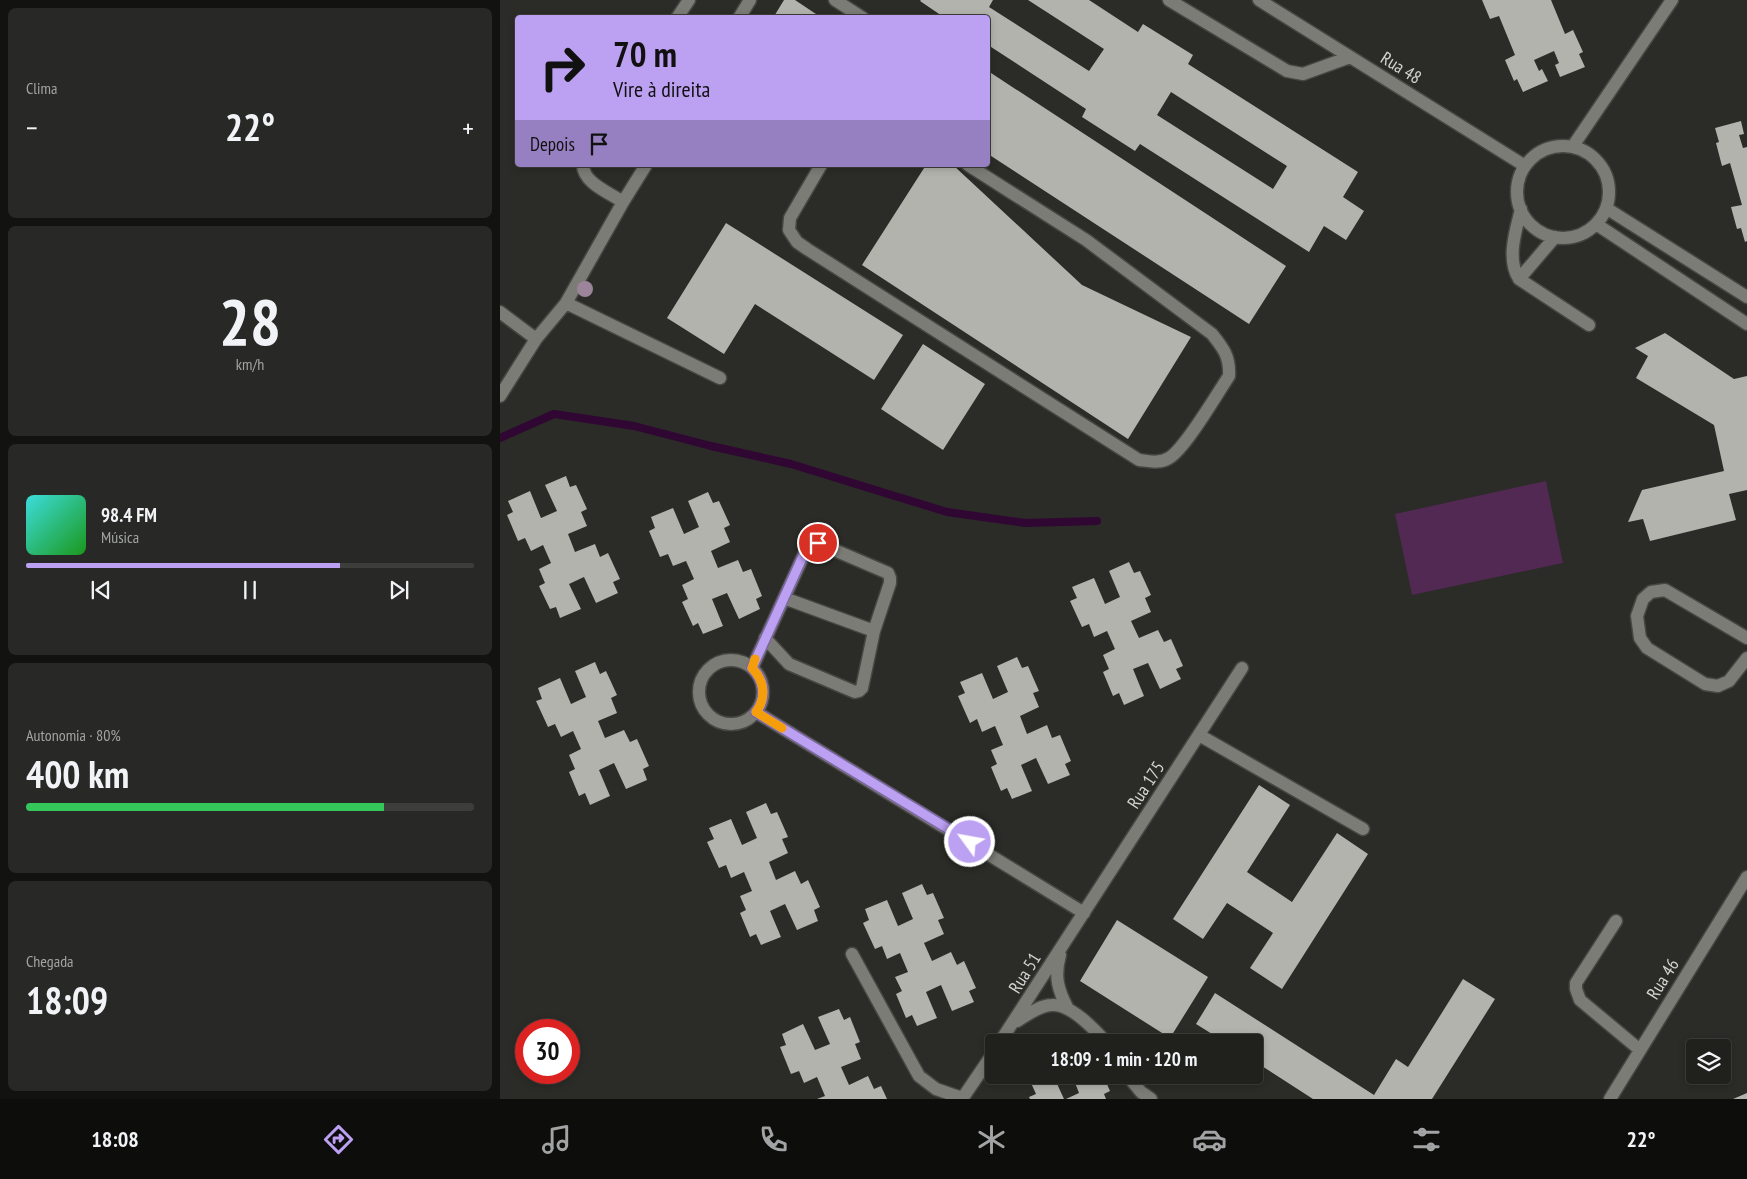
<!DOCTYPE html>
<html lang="pt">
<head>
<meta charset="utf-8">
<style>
	:root { --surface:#20201d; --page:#282826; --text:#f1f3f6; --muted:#a2a3a4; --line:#3d3e3b; --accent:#bca0f2 }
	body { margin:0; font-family:"PT Sans Narrow",sans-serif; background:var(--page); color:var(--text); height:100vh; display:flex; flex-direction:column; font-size:19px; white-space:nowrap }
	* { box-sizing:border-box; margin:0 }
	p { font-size:16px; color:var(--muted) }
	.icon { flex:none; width:28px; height:28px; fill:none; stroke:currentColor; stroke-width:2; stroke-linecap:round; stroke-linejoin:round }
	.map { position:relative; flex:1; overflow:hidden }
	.drawer { display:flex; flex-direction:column; gap:8px; padding:8px; background:#121210; width:500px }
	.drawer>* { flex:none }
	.hud { position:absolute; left:15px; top:15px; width:475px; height:152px; border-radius:5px; box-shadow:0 2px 8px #0003,0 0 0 1px var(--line); background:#bca0f2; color:#111; overflow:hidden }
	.tools { position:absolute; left:1186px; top:1039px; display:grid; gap:10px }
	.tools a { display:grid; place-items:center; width:45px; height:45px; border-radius:5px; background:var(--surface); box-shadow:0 2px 8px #0003,0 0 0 1px var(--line); font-size:25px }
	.speed { position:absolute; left:15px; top:1019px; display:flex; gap:10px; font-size:25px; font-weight:700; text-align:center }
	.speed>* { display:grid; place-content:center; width:65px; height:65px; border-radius:50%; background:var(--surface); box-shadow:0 2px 8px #0003,0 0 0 1px var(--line); line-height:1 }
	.speed .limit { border:8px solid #d22; background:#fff; color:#111 }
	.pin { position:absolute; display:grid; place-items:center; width:42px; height:42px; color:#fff; margin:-21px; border:2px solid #fff; border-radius:50%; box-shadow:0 1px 5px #0007 }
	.me { position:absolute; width:55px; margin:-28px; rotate:302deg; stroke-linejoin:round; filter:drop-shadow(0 0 4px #0008) }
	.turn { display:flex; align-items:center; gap:18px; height:105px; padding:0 15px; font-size:22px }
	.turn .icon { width:65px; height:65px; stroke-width:2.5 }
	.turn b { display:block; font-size:35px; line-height:42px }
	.then { display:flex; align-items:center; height:48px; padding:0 15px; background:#0003; gap:10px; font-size:19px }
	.big { font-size:38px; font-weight:700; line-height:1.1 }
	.drawer .widget { flex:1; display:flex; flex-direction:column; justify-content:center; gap:8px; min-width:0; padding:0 18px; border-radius:8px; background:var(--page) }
	.drawer .dial { align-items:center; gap:0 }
	.dial b { font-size:65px; line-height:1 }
	.song { display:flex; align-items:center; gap:15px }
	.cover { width:60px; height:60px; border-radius:8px; background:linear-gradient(135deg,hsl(180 70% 55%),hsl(120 70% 35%)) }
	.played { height:5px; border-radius:2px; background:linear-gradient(90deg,var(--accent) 70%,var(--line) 70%) }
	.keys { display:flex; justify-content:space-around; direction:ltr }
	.heat { display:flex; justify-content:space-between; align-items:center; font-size:28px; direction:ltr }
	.charge { height:8px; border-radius:4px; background:linear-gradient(90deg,#34c759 80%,var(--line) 0) }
	.trip { position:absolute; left:485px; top:1034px; width:278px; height:50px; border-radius:5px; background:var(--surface); box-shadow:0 2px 8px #0003,0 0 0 1px var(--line); font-weight:700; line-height:50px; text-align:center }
	.tab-bar { display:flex; height:80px; justify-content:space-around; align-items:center; background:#0d0d0c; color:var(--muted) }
	.tab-bar .icon { width:35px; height:35px }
	.tab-bar .on { color:var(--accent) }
	.tab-bar b { font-size:22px; color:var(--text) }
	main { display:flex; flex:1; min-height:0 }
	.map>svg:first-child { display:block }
</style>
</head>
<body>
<main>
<section class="drawer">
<div class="widget"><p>Clima</p>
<div class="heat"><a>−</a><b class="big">22°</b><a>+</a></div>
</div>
<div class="widget dial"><b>28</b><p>km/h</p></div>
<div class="widget">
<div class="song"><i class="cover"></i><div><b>98.4 FM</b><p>Música</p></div></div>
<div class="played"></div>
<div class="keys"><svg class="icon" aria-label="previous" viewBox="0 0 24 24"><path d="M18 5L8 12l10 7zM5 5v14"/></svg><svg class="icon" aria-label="pause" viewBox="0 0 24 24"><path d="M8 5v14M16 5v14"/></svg><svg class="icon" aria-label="next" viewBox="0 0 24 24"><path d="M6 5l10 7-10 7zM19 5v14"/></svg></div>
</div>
<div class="widget"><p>Autonomia · 80%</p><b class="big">400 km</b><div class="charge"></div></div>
<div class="widget"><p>Chegada</p><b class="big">18:09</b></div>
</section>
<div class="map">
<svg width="1247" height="1099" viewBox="0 0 1247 1099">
	<rect width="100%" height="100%" fill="#2b2b27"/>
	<path fill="#512953" d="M 1046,481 L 1063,563 L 912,595 L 895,514 Z"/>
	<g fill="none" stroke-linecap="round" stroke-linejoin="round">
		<path stroke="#300633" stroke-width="8" d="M 0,438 L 54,414 L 134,426 L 211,446 L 291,464 L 447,512 L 525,523 L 597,521"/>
	</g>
	<path fill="#b3b3ae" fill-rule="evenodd" d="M 284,0 L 295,0 L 322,18 L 273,18 Z
		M 421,0 L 493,0 L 489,7 L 589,71 L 604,49 L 528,0 L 589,0 L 638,32 L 643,24 L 693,55 L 688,64 L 858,172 L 843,197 L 864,211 L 846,240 L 824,226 L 809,252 L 640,144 L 635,151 L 582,117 L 586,109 L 488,45 L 488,18 L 445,18 L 420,1 ZM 671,92 L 787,166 L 773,189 L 657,115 Z
		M 982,0 L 1051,0 L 1065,34 L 1073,30 L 1083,52 L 1079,54 L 1085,67 L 1060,77 L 1055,65 L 1059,63 L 1054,51 L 1034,60 L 1039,71 L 1042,69 L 1048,81 L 1023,92 L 1017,79 L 1014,81 L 1005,60 L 1015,55 L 999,16 L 990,19 Z
		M 488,71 L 786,266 L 749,324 L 488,154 Z
		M 1241,121 L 1244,134 L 1239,135 L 1243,148 L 1247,147 L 1247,241 L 1245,242 L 1241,228 L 1237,229 L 1231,207 L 1242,205 L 1230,163 L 1222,166 L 1216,143 L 1219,142 L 1215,128 Z
		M 426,165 L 453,165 L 582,285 L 691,337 L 628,439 L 362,265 Z
		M 226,223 L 403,335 L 374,380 L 255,304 L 224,354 L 167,318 Z
		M 1165,333 L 1234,379 L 1247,376 L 1247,490 L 1229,494 L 1236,520 L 1150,541 L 1143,519 L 1128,522 L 1142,490 L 1224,471 L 1214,425 L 1136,378 L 1148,356 L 1135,348 Z
		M 423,344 L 485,384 L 443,450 L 381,409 Z
		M 66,476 L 70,487 L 76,485 L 87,509 L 81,512 L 87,526 L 68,534 L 75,552 L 95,544 L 100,557 L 108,553 L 120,579 L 113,582 L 118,593 L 96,603 L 84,577 L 69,584 L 81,609 L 60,618 L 56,607 L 50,609 L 39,586 L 45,583 L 39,569 L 51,563 L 43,545 L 31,551 L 25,538 L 18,541 L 7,515 L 13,512 L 8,501 L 30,491 L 41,518 L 57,511 L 45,485 Z
		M 208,492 L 213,503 L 219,501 L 230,525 L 224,528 L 230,542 L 211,551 L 218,568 L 238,560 L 243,572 L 251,569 L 262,596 L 256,599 L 260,609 L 239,619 L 227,593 L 212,599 L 223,626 L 203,634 L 198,623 L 193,626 L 182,602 L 188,599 L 182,585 L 194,579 L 186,561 L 173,566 L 168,554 L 160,557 L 149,531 L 155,528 L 151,517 L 173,508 L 184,534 L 199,527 L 188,501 Z
		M 629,562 L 634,573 L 640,571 L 651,595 L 645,598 L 651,612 L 631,621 L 639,638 L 658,630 L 664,642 L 671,639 L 683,666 L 676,669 L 681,679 L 660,689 L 648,663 L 633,669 L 644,696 L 624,705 L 619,693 L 613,696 L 603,672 L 609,669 L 603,655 L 615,649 L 607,631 L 594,637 L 589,624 L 582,627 L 570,601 L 577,598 L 572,587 L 594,578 L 605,604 L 620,597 L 609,571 Z
		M 517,657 L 522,668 L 528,666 L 539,691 L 533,693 L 539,707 L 520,716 L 527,734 L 547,725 L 552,738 L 560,735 L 571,761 L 565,764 L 570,775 L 548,784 L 536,758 L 521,765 L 532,791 L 512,799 L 507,788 L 501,791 L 491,767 L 497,764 L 491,750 L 503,745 L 495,726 L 482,732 L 477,719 L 470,723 L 458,696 L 465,693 L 460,682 L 482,673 L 493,699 L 508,692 L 497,666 Z
		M 95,662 L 100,674 L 106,671 L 117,695 L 111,698 L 117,713 L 98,721 L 105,738 L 124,730 L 130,742 L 137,739 L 149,766 L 143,769 L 147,780 L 126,789 L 114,763 L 99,770 L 110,796 L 90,805 L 85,793 L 79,796 L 69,772 L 75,769 L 69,755 L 81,749 L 73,731 L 61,737 L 55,724 L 48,727 L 36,701 L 42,699 L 38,688 L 60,678 L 71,704 L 86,697 L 75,671 Z
		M 759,785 L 790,805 L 747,872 L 792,902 L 837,833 L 868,854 L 782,989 L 750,968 L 773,933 L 727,903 L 703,939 L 673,919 Z
		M 266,803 L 271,814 L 277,812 L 288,837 L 282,839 L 288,853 L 269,862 L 276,880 L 295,871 L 301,884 L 308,880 L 320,907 L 314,910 L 318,921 L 297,930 L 285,904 L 270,911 L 281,937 L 261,945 L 256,934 L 250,937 L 240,913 L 246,910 L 240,896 L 252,891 L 244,872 L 231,878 L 226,865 L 219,868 L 207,842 L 214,839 L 209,828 L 231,819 L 242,845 L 257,838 L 246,812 Z
		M 422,884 L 427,895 L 433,893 L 444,918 L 438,920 L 444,934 L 424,943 L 432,961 L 451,952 L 457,965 L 464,961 L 476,988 L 469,991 L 474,1002 L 452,1011 L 441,985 L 426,992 L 437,1018 L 417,1026 L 412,1015 L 406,1018 L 396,994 L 402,991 L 395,977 L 408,972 L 400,953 L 387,959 L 382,946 L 375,949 L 363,923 L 369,920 L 365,909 L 387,900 L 398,926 L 413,919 L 402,893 Z
		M 617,920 L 708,977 L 670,1038 L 580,981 Z
		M 963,979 L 995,999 L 932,1099 L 813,1099 L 754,1061 L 754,1042 L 725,1042 L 696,1024 L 715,993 L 874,1095 L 896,1059 L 908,1067 Z
		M 339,1009 L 344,1020 L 350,1017 L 360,1042 L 355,1044 L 361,1059 L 341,1067 L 349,1085 L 368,1076 L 374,1089 L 381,1086 L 387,1099 L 317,1099 L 325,1096 L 317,1077 L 304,1083 L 299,1071 L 291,1074 L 280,1047 L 286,1045 L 282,1034 L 303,1024 L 315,1050 L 330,1044 L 318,1017 Z
		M 550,1075 L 553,1075 L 564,1099 L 530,1099 L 529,1097 L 536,1094 L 531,1083 Z
		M 572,1075 L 603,1075 L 610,1091 L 604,1094 L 606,1099 L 566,1099 L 579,1093 Z
		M 1247,1093 L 1247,1099 L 1233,1099 Z"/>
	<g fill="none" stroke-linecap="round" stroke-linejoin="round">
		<defs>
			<path id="minor" d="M 335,0 L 363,18
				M 669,0 L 787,71 L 803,74 L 850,57
				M 759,0 L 1025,166
				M 177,18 L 189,0
				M 239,18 L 250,0
				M 1073,146 L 1172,0
				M1017 192a46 46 0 1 1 92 0a46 46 0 1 1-92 0Z
				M 83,165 C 83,183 110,193 123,202
				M 321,165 L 290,218 L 289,230 L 297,242 L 307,249 L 639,460 C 649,461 659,464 669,458 C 685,449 717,394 729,376 C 730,357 724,349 712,334 L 586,240 L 468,165
				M 1106,208 L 1247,297
				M 1021,209 C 1016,230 1006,259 1019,279 L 1089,325
				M 1096,224 L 1247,324
				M 1019,279 L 1055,237
				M 66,303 L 220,378
				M 0,312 L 36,339
				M 0,396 L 36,339 L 66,303 L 123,202 L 146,165
				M 284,598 L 374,631
				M 1247,638 L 1165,590 L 1151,592 L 1143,599 L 1137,616 L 1140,638 L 1147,648 L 1205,684 L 1218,686 L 1229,681 L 1247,658
				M199 692a32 32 0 1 1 64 0a32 32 0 1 1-64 0Z
				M 252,668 L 307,548 L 311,542 L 318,543 L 388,573 L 390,578 L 390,583 L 374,631 L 362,688 L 359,691 L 355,692 L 289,664 L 265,638
				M 256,712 L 584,913
				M 699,735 L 863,829
				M 1116,921 L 1076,983 L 1076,989 L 1080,1000 L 1140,1050
				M 352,954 L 419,1076 L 436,1089 L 462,1098
				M 560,955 C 554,977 558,990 568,1009
				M 517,1021 C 527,1015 540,1005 552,1005 C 570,1003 595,1030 606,1042
				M 500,1042 L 742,668
				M 627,1075 L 641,1092 L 651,1099
				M 462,1099 L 494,1052
				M 1110,1099 L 1247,877"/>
		</defs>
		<use href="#minor" stroke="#464642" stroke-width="15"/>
		<use href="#minor" stroke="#7c7c77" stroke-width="12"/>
	</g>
	<circle fill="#9c859b" cx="85" cy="289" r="8"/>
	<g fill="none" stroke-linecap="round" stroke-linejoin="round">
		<defs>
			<path id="route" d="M 318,543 L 311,542 L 308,545 L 252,668 C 264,680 267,697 256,712 L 470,842"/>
		</defs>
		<use href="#route" stroke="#7a689d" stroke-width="12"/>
		<use href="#route" stroke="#bca0f2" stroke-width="9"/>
		<path stroke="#f59e0b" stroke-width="9" d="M 255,659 L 252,668 C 264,680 267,697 256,712 L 282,728"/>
	</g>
	<g text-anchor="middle" stroke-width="5" stroke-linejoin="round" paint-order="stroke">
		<g font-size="18" fill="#d3d3d0" stroke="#2b2b27">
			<text transform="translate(901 68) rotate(32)" y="6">Rua 48</text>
			<text transform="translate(646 785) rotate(-57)" y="6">Rua 175</text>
			<text transform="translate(525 973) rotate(-58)" y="6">Rua 51</text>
			<text transform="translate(1163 979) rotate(-58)" y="6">Rua 46</text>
		</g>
	</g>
</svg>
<div class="tools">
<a><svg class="icon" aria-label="layers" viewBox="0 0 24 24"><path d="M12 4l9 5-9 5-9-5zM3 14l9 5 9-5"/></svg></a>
</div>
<div class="speed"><div class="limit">30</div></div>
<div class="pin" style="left:318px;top:543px;background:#d93025"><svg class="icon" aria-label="arrive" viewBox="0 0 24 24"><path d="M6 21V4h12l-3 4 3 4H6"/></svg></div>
<svg class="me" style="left:470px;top:842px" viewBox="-20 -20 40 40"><circle r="17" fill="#bca0f2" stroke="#fff" stroke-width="3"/><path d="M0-11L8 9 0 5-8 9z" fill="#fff"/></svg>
<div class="trip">18:09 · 1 min · 120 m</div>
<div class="hud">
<div class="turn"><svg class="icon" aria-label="right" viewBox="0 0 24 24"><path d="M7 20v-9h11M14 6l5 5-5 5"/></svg><div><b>70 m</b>Vire à direita</div></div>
<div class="then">Depois<svg class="icon" aria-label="arrive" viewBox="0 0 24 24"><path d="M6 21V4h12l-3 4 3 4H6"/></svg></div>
</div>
</div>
</main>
<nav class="tab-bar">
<b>18:08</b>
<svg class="icon on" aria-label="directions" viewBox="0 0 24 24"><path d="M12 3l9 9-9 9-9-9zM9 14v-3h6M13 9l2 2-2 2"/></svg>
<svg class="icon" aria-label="music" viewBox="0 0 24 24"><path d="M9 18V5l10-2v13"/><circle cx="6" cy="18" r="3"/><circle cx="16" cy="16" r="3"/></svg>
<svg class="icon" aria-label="phone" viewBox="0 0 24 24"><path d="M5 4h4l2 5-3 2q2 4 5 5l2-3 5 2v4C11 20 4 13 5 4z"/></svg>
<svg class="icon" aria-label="climate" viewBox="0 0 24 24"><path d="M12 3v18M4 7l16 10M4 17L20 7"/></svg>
<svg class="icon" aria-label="car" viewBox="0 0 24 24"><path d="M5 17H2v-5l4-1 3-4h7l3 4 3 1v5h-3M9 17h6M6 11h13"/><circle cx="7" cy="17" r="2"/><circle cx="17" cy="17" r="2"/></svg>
<svg class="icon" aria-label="filters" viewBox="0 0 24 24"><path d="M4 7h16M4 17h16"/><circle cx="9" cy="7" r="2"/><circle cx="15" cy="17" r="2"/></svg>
<b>22°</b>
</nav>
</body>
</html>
